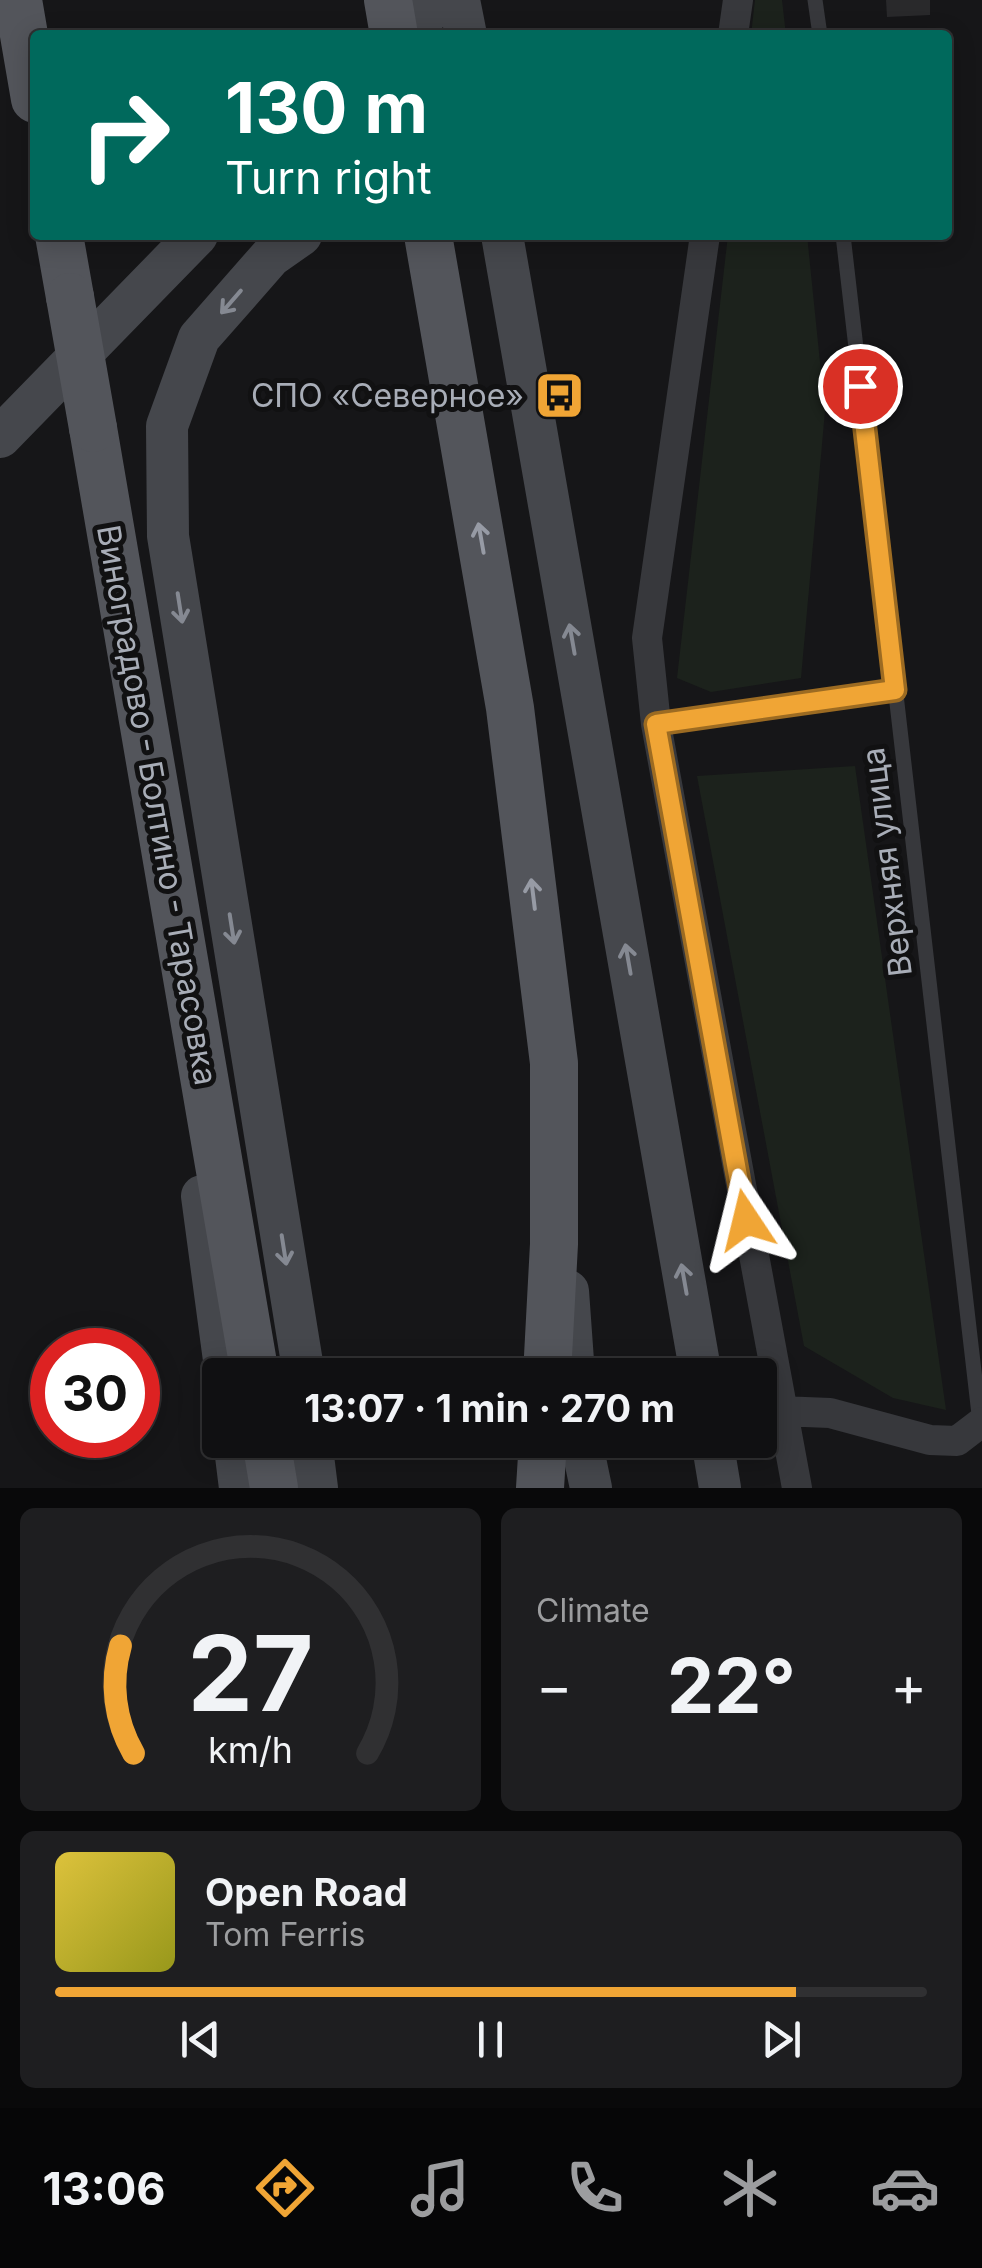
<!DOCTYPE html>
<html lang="en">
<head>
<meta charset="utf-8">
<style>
	:root { --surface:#101012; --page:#1e1e20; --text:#f1f3f6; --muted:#9c9d9f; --line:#303032; --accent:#f0a535 }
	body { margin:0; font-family:Inter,sans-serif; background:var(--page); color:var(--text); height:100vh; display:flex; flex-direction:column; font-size:38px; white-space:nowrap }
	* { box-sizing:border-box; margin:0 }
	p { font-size:32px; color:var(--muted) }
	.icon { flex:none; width:55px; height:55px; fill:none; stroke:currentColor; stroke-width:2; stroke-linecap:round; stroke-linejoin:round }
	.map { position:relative; height:1488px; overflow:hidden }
	.panel { display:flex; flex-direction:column; gap:20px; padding:20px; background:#09090a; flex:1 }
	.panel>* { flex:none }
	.hud { position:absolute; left:30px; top:30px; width:922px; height:210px; border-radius:10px; box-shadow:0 5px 25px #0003,0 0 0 2px var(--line); background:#00695c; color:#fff; overflow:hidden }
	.speed { position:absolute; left:30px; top:1328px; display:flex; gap:20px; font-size:50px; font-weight:700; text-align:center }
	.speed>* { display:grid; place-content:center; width:130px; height:130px; border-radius:50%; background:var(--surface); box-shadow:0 5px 25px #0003,0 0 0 2px var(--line); line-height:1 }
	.speed .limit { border:15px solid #d22; background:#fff; color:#111 }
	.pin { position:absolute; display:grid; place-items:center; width:85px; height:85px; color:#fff; margin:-42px; border:5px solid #fff; border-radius:50%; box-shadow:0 2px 10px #0007 }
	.me { position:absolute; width:110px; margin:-55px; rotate:350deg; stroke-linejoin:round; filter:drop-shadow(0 0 8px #0008) }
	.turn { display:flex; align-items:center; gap:35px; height:210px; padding:0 30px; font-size:45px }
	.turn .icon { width:130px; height:130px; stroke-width:2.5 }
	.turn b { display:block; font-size:70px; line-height:85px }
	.big { font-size:75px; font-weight:700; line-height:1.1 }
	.panel .card { flex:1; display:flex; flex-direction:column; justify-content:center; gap:15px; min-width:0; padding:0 35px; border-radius:15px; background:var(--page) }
	.panel .dial { align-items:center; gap:0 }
	.dial svg { height:260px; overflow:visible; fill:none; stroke:var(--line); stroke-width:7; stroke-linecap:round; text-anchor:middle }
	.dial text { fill:var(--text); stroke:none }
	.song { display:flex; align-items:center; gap:30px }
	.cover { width:120px; height:120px; border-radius:15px; background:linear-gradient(135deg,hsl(50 70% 55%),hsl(60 70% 35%)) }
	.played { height:10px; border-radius:5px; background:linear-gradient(90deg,var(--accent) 85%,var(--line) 85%) }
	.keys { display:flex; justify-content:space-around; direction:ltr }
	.heat { display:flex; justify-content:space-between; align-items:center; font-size:55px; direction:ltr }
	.panel .tiles { flex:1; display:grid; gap:20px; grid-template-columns:1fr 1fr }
	.card:last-child { grid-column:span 2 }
	.trip { position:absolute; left:202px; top:1358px; width:575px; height:100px; border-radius:10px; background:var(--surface); box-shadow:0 5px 25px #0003,0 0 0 2px var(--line); font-weight:700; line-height:100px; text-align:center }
	.dock { display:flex; height:160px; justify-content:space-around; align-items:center; background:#060607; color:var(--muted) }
	.dock .icon { width:70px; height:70px }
	.dock .active { color:var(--accent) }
	.dock b { font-size:45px; color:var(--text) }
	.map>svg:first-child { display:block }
</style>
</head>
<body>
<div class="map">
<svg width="982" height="1488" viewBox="0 0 982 1488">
	<rect width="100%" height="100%" fill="#161618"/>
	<path fill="#1c221c" d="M 755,0 L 782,0 L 786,35 L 751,35 Z
		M 728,235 L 807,235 L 825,411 L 801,678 L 711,692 L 677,678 Z
		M 855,766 L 946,1410 L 893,1398 L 804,1346 L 697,776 Z"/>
	<path fill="#29292b" d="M 886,0 L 930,0 L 930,15 L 887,17 Z"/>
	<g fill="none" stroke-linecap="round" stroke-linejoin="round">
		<path stroke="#37383c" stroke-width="15" d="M 815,0 L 820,35
			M 843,235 L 980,1423
			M 656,724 L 895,689"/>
		<path stroke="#37383c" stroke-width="30" d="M 733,35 L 738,0
			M 705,235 L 647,638 L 656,724 L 797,1488
			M 780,1411 L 830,1413 L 930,1440 L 957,1441 L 982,1422"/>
		<path stroke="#45474c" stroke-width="42" d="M 459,0 L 466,35
			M 404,35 L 441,0
			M 301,235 L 271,256 L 199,338 L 167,426 L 168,536 L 304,1375
			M 502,235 L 701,1375
			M 0,437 L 197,235
			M 202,1196 L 226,1375
			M 568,1291 L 574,1375
			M 234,1440 L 240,1488
			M 311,1440 L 317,1488
			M 581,1440 L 591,1488
			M 712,1440 L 720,1488"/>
		<path stroke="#53555b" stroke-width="48" d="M 18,0 L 35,99
			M 388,0 L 394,35
			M 59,235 L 70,297
			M 428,235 L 510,708 L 554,1063 L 554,1244 L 547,1375
			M 93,428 L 255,1375
			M 266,1440 L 274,1488
			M 540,1488 L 543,1440"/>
		<path stroke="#53555b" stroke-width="48" d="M 70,297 L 93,428"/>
	</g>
	<defs><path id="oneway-shaft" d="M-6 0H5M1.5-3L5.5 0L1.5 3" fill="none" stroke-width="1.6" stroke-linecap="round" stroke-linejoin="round" transform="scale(2.5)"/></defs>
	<g stroke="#858992">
		<use href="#oneway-shaft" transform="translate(231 302) rotate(131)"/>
		<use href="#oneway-shaft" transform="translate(180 608) rotate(81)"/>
		<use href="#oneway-shaft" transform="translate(572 639) rotate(-100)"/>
		<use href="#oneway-shaft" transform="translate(232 929) rotate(81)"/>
		<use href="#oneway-shaft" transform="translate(628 959) rotate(-100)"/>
		<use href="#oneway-shaft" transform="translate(284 1250) rotate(81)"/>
		<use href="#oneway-shaft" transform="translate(684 1279) rotate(-100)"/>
	</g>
	<g stroke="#979ba5">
		<use href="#oneway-shaft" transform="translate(481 538) rotate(-100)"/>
		<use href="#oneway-shaft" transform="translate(533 894) rotate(-97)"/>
	</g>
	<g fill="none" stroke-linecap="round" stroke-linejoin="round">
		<defs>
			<path id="route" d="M 746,1220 L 656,724 L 895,690 L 860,386"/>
		</defs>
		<use href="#route" stroke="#9c6b22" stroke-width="25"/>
		<use href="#route" stroke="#f0a535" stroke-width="18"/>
	</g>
	<defs>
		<symbol id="bus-square" viewBox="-11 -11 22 22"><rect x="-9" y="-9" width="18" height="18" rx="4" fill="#f0a535" stroke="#111112"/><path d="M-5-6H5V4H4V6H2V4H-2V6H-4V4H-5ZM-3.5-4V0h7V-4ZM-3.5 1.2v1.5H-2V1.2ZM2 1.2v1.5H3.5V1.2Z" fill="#111"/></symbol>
	</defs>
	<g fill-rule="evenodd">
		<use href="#bus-square" x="532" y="368" width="55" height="55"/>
	</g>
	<g text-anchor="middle" stroke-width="10" stroke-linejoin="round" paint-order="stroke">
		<g font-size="32" fill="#a8adb7" stroke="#111112" text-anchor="end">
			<text x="524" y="407">СПО «Северное»</text>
		</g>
		<g font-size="32" fill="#a8adb7" stroke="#111112">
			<text transform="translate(157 805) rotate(80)" y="11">Виноградово - Болтино - Тарасовка</text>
			<text transform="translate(887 862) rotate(-97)" y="11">Верхняя улица</text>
		</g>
	</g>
</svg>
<div class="speed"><div class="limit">30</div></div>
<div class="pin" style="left:860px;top:386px;background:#d93025"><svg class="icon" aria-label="arrive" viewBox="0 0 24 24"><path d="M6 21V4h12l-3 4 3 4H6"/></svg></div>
<svg class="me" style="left:746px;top:1220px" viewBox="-20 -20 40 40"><path d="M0-17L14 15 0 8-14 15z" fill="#f0a535" stroke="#fff" stroke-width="4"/></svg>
<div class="trip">13:07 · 1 min · 270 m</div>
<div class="hud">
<div class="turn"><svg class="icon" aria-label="right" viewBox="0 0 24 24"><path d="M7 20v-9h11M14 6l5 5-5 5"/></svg><div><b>130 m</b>Turn right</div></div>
</div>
</div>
<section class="panel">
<div class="tiles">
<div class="card dial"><svg viewBox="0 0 100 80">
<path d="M14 69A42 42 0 1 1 86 69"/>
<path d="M14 69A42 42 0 0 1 10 36" stroke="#f0a535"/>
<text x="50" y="56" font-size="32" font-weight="700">27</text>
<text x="50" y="72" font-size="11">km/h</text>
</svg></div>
<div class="card"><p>Climate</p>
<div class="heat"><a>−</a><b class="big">22°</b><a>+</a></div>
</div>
<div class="card">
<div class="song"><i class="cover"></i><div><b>Open Road</b><p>Tom Ferris</p></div></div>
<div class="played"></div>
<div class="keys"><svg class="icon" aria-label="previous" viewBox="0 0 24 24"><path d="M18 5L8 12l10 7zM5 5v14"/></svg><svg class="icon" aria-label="pause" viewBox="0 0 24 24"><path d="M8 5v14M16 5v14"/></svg><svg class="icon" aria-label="next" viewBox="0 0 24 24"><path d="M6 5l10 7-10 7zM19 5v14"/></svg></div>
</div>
</div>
</section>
<nav class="dock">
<b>13:06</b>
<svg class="icon active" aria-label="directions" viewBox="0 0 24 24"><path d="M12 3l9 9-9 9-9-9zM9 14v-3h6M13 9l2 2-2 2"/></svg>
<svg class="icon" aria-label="music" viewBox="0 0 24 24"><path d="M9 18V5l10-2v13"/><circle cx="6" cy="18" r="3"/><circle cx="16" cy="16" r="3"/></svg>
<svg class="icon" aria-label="phone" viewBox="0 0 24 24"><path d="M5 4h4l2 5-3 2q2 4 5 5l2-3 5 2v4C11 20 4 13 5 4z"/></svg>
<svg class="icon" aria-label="climate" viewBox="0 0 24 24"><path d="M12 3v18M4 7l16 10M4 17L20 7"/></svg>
<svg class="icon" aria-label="car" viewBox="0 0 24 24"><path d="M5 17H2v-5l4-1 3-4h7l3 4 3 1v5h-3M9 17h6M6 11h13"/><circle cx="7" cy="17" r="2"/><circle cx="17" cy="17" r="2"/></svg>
</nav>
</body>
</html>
